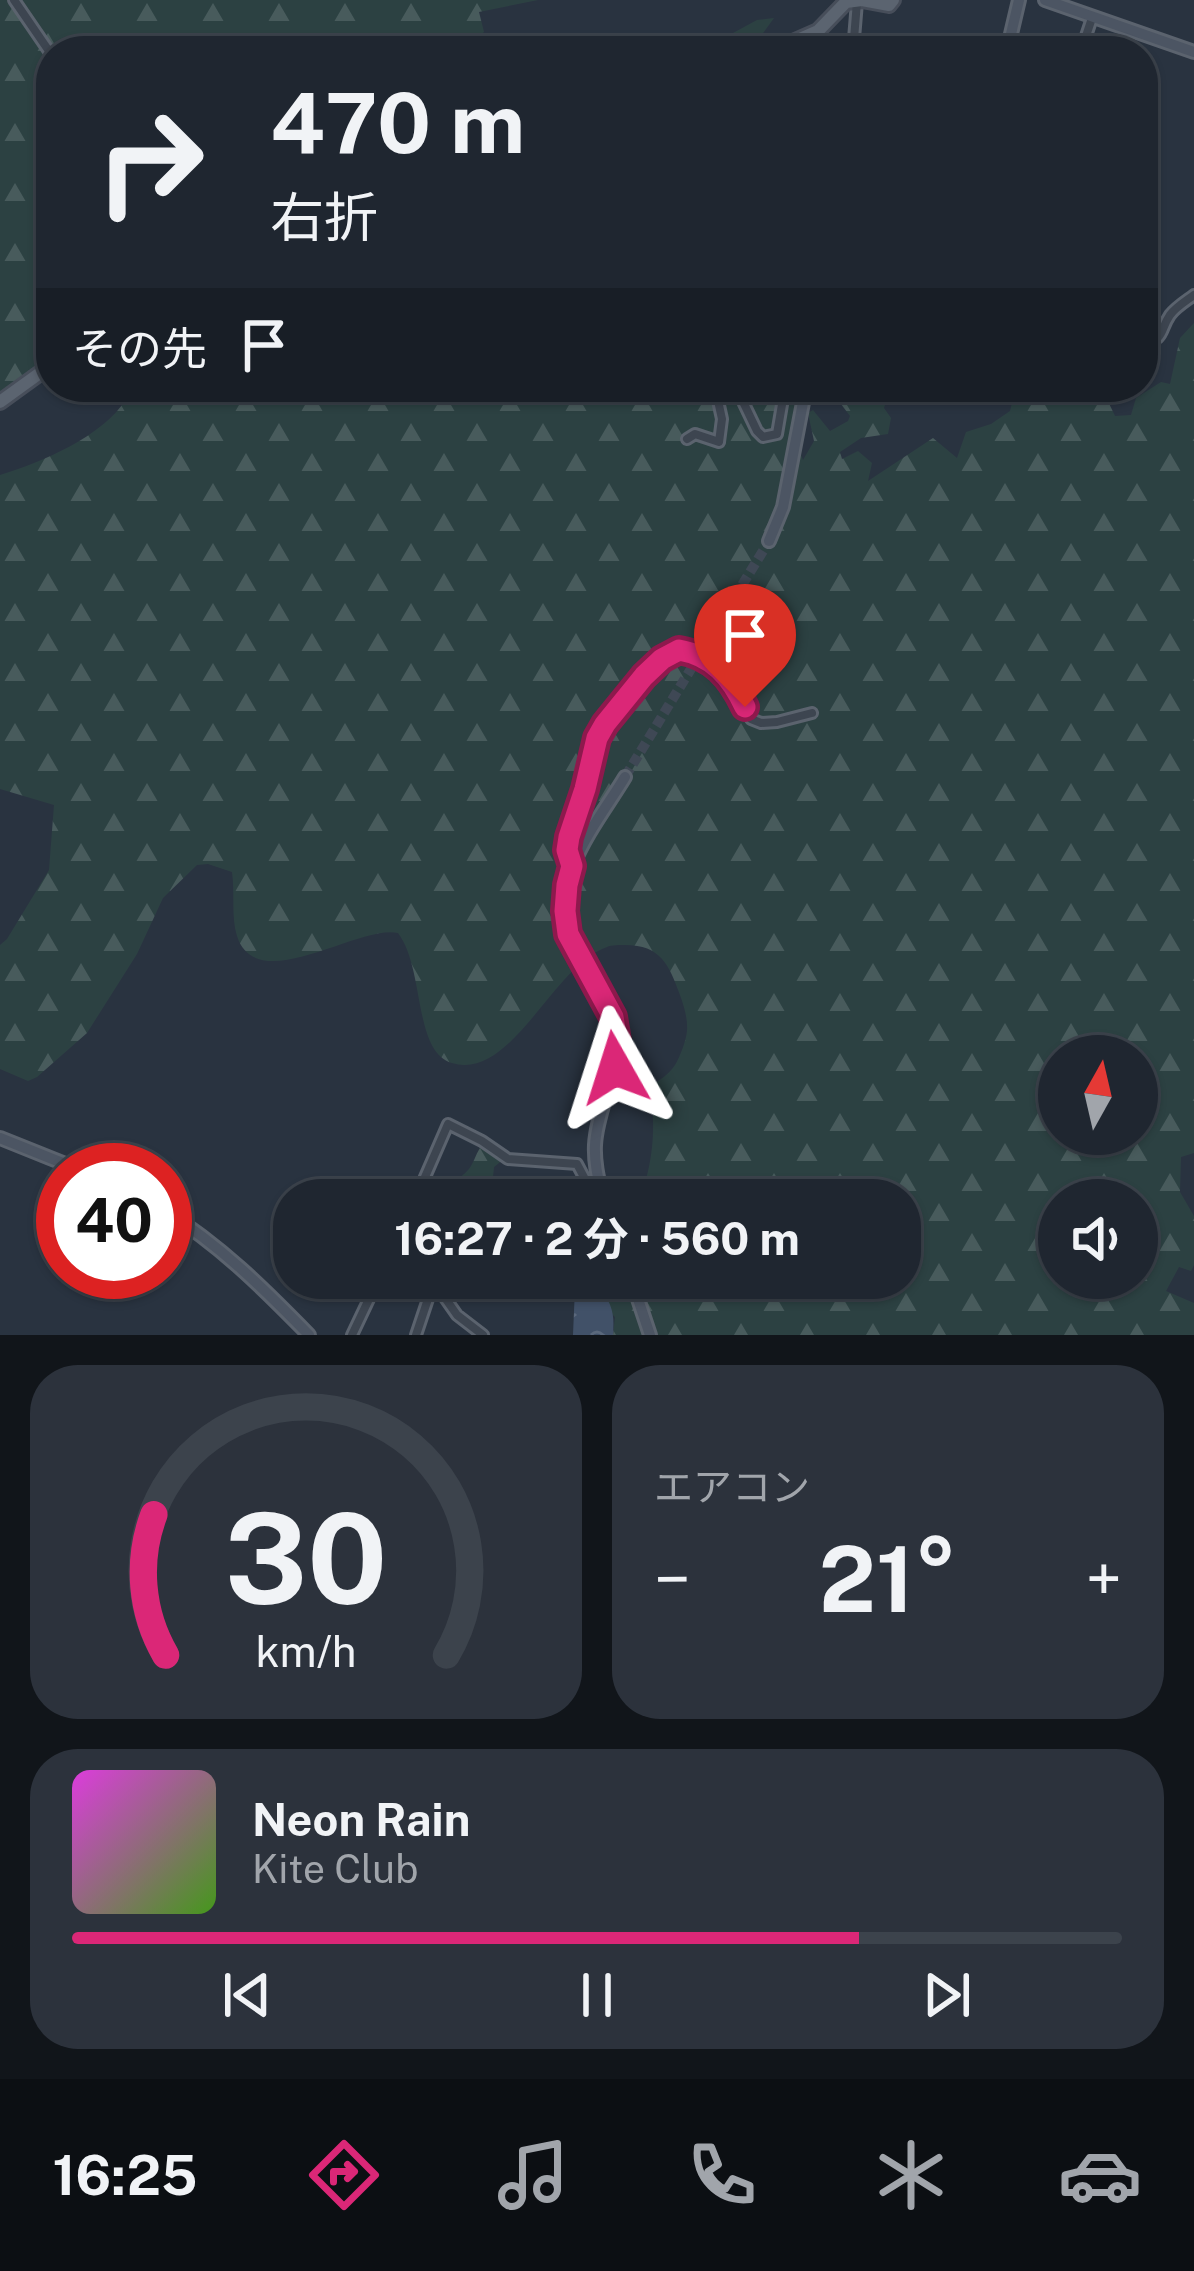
<!DOCTYPE html>
<html lang="ja">
<head>
<meta charset="utf-8">
<style>
	:root { --surface:#1f2630; --page:#2c323c; --text:#f1f3f6; --muted:#a1a5ab; --line:#3c434c; --accent:#db2777 }
	body { margin:0; font-family:"Public Sans","Noto Sans JP",sans-serif; background:var(--page); color:var(--text); height:100vh; display:flex; flex-direction:column; font-size:45px; white-space:nowrap }
	* { box-sizing:border-box; margin:0 }
	p { font-size:39px; color:var(--muted) }
	.icon { flex:none; width:66px; height:66px; fill:none; stroke:currentColor; stroke-width:2; stroke-linecap:round; stroke-linejoin:round }
	.map { position:relative; height:1335px; overflow:hidden }
	.panel { display:flex; flex-direction:column; gap:30px; padding:30px; background:#11151a; flex:1 }
	.panel>* { flex:none }
	.banner { position:absolute; left:36px; top:36px; width:1122px; height:366px; border-radius:48px; box-shadow:0 3px 9px #0004,0 0 0 3px var(--line); background:#1f2630; color:var(--text); overflow:hidden }
	.needle { width:78px; rotate:8deg }
	.controls { position:absolute; left:1038px; top:1035px; display:grid; gap:24px }
	.controls a { display:grid; place-items:center; width:120px; height:120px; border-radius:50%; background:var(--surface); box-shadow:0 3px 9px #0004,0 0 0 3px var(--line); font-size:60px }
	.speed { position:absolute; left:36px; top:1143px; display:flex; gap:24px; font-size:60px; font-weight:700; text-align:center }
	.speed>* { display:grid; place-content:center; width:156px; height:156px; border-radius:50%; background:var(--surface); box-shadow:0 3px 9px #0004,0 0 0 3px var(--line); line-height:1 }
	.speed .limit { border:18px solid #d22; background:#fff; color:#111 }
	.pin { position:absolute; display:grid; place-items:center; width:102px; height:102px; color:#fff; margin:-123px -51px; border-radius:50% 50% 50% 0; rotate:-45deg; box-shadow:0 0 12px #0007 }
	.pin .icon { rotate:45deg }
	.me { position:absolute; width:132px; margin:-66px; rotate:354deg; stroke-linejoin:round; filter:drop-shadow(0 0 9px #0008) }
	.turn { display:flex; align-items:center; gap:42px; height:252px; padding:0 36px; font-size:54px }
	.turn .icon { width:156px; height:156px; stroke-width:2.5 }
	.turn b { display:block; font-size:84px; line-height:102px }
	.then { display:flex; align-items:center; height:114px; padding:0 36px; background:#0003; gap:24px; font-size:45px }
	.big { font-size:90px; font-weight:700; line-height:1.1 }
	.panel .card { flex:1; display:flex; flex-direction:column; justify-content:center; gap:18px; min-width:0; padding:0 42px; border-radius:48px; background:var(--page) }
	.panel .dial { align-items:center; gap:0 }
	.dial svg { height:312px; overflow:visible; fill:none; stroke:var(--line); stroke-width:7; stroke-linecap:round; text-anchor:middle }
	.dial text { fill:var(--text); stroke:none }
	.song { display:flex; align-items:center; gap:36px }
	.cover { width:144px; height:144px; border-radius:18px; background:linear-gradient(135deg,hsl(300 70% 55%),hsl(100 70% 35%)) }
	.played { height:12px; border-radius:6px; background:linear-gradient(90deg,var(--accent) 75%,var(--line) 75%) }
	.keys { display:flex; justify-content:space-around; direction:ltr }
	.heat { display:flex; justify-content:space-between; align-items:center; font-size:66px; direction:ltr }
	.panel .tiles { flex:1; display:grid; gap:30px; grid-template-columns:1fr 1fr }
	.card:last-child { grid-column:span 2 }
	.trip { position:absolute; left:273px; top:1179px; width:648px; height:120px; border-radius:48px; background:var(--surface); box-shadow:0 3px 9px #0004,0 0 0 3px var(--line); font-weight:700; line-height:120px; text-align:center }
	.menu { display:flex; height:192px; justify-content:space-around; align-items:center; background:#0c0f13; color:var(--muted) }
	.menu .icon { width:84px; height:84px }
	.menu .selected { color:var(--accent) }
	.menu b { font-size:54px; color:var(--text) }
	.map>svg:first-child { display:block }
</style>
</head>
<body>
<div class="map">
<svg width="1194" height="1335" viewBox="0 0 1194 1335">
	<defs>
		<pattern id="forest-firs" width="22" height="20" patternUnits="userSpaceOnUse" patternTransform="scale(3)"><rect width="22" height="20" fill="#2c4142"/><path d="M5 1l3.5 6h-7zM16 11l3.5 6h-7z" fill="#485b5c"/></pattern>
		<pattern id="water-ripples" width="26" height="14" patternUnits="userSpaceOnUse" patternTransform="scale(3)"><rect width="26" height="14" fill="#415168"/><path d="M2 4q2-2 4 0t4 0M15 11q2-2 4 0t4 0" fill="none" stroke="#5a687c"/></pattern>
	</defs>
	<rect width="100%" height="100%" fill="#293340"/>
	<path fill="url(#forest-firs)" fill-rule="evenodd" d="M 0,0 L 538,0 L 479,12 L 484,32 L 459,51 L 51,51 L 51,379 L 41,380 L 0,403 Z
		M 774,18 L 750,51 L 700,51 L 757,20 Z
		M 1194,323 L 1194,1153 L 1181,1157 L 1180,1192 L 1194,1216 L 1194,1265 L 1191,1271 L 1179,1267 L 1166,1291 L 1194,1303 L 1194,1335 L 658,1335 L 638,1278 L 900,1278 L 900,1200 L 638,1200 C 652,1175 659,1115 647,1089 C 656,1082 669,1075 675,1065 C 680,1057 686,1041 687,1031 C 688,1019 684,1006 680,995 C 669,965 661,945 625,945 C 621,945 610,945 607,947 C 553,965 512,1081 452,1063 C 413,1052 425,968 398,933 C 358,924 257,998 237,936 C 231,917 235,892 232,872 L 208,864 L 197,865 L 163,898 L 137,954 L 87,1033 L 37,1077 L 28,1081 L 0,1069 L 0,945 L 7,939 L 49,870 L 54,805 L 0,789 L 0,475 C 40,463 104,436 126,399 L 125,387 L 801,387 L 792,432 L 803,460 L 814,441 L 808,413 L 813,410 L 830,431 L 848,421 L 850,416 L 835,396 L 837,387 L 883,387 L 887,398 L 884,408 L 891,418 L 888,434 L 861,438 L 840,452 L 842,459 L 858,451 L 872,463 L 868,481 L 933,438 L 957,458 L 966,432 L 991,424 L 1010,411 L 1016,387 L 1107,387 L 1105,395 L 1115,416 L 1131,415 L 1136,398 L 1161,382 L 1170,384 L 1180,338 ZM 1059,1056 L 1137,1056 L 1137,1134 L 1059,1134 ZM 1059,1200 L 1137,1200 L 1137,1278 L 1059,1278 Z
		M 483,1144 L 504,1159 L 494,1167 L 493,1177 L 515,1179 L 520,1184 L 535,1183 L 550,1200 L 495,1200 L 490,1187 L 469,1182 L 462,1187 L 455,1185 C 459,1177 464,1175 469,1169 C 475,1161 476,1152 483,1144 Z
		M 568,1278 L 611,1278 L 627,1285 L 643,1335 L 613,1335 L 615,1317 L 583,1286 L 575,1288 L 568,1283 Z"/>
	<path fill="url(#water-ripples)" d="M 584,1286 L 588,1293 L 605,1295 C 614,1310 614,1319 613,1335 L 573,1335 L 575,1288 Z"/>
	<g fill="none" stroke-linecap="round" stroke-linejoin="round">
		<path stroke="#3f4855" stroke-width="10" stroke-dasharray="10 5" stroke-linecap="butt" d="M 625,777 L 769,541"/>
		<defs>
			<path id="street" d="M 14,0 L 51,54
				M 855,37 L 870,51
				M 853,51 L 857,2
				M 1081,51 L 1092,18
				M 1143,343 C 1166,339 1159,331 1170,315 C 1176,307 1186,301 1194,295
				M 736,387 L 757,431 L 763,437 L 777,434 L 785,387
				M 922,387 L 959,393 L 967,387
				M 687,439 L 695,434 L 719,442 L 722,419 L 715,387
				M 571,866 C 563,843 574,824 581,802 C 588,781 589,759 597,738 C 610,706 644,673 671,652 C 692,647 720,663 733,681 C 741,692 744,707 751,719 L 761,723 L 777,722 L 812,713
				M 415,1200 L 448,1124 L 482,1141 L 508,1159 L 577,1164 L 595,1198 L 600,1200
				M 431,1278 L 457,1315 L 483,1335
				M 352,1335 L 379,1278
				M 416,1335 L 433,1284"/>
			<path id="secondary" d="M 1045,0 L 1194,52
				M 1007,51 L 1019,0
				M 769,541 L 783,507 L 806,387
				M 0,1138 L 80,1170
				M 603,1200 C 599,1182 594,1164 595,1145 C 597,1108 619,1075 616,1037 C 615,1012 599,991 587,970 C 582,959 574,948 570,937 C 547,880 598,822 625,777
				M 165,1211 C 220,1245 264,1289 309,1335
				M 631,1278 L 650,1335"/>
			<path id="primary" d="M 781,51 L 793,42 L 818,31 L 846,2 L 862,0 L 889,5 L 893,0
				M 0,402 L 51,365"/>
		</defs>
		<use href="#street" stroke="#5b636e" stroke-width="14"/>
		<use href="#secondary" stroke="#5b636e" stroke-width="16"/>
		<use href="#primary" stroke="#474e5a" stroke-width="18"/>
		<use href="#street" stroke="#3d4550" stroke-width="8"/>
		<use href="#secondary" stroke="#4c5563" stroke-width="10"/>
		<use href="#primary" stroke="#5b6470" stroke-width="12"/>
	</g>
	<g fill="none" stroke-linecap="round" stroke-linejoin="round">
		<defs>
			<path id="route" d="M 615,1068 L 617,1041 L 613,1017 L 568,934 L 565,911 L 567,885 L 572,866 L 567,850 L 569,837 L 585,789 L 597,738 L 605,724 L 644,676 L 662,659 L 679,650 C 713,656 731,677 745,707"/>
		</defs>
		<use href="#route" stroke="#8e194d" stroke-width="30"/>
		<use href="#route" stroke="#db2777" stroke-width="21"/>
	</g>
</svg>
<div class="controls">
<a><svg class="needle" viewBox="-14 -14 28 28"><path d="M0-13l5 13h-10z" fill="#e53935"/><path d="M0 13l5-13h-10z" fill="#a1a5ab"/></svg></a>
<a><svg class="icon" aria-label="sound" viewBox="0 0 24 24"><path d="M4 9h4l5-4v14l-5-4H4zM17 9q2 3 0 6"/></svg></a>
</div>
<div class="speed"><div class="limit">40</div></div>
<div class="pin" style="left:745px;top:707px;background:#d93025"><svg class="icon" aria-label="arrive" viewBox="0 0 24 24"><path d="M6 21V4h12l-3 4 3 4H6"/></svg></div>
<svg class="me" style="left:615px;top:1068px" viewBox="-20 -20 40 40"><path d="M0-17L14 15 0 8-14 15z" fill="#db2777" stroke="#fff" stroke-width="4"/></svg>
<div class="trip">16:27 · 2 分 · 560 m</div>
<div class="banner">
<div class="turn"><svg class="icon" aria-label="right" viewBox="0 0 24 24"><path d="M7 20v-9h11M14 6l5 5-5 5"/></svg><div><b>470 m</b>右折</div></div>
<div class="then">その先<svg class="icon" aria-label="arrive" viewBox="0 0 24 24"><path d="M6 21V4h12l-3 4 3 4H6"/></svg></div>
</div>
</div>
<section class="panel">
<div class="tiles">
<div class="card dial"><svg viewBox="0 0 100 80">
<path d="M14 69A42 42 0 1 1 86 69"/>
<path d="M14 69A42 42 0 0 1 11 33" stroke="#db2777"/>
<text x="50" y="56" font-size="32" font-weight="700">30</text>
<text x="50" y="72" font-size="11">km/h</text>
</svg></div>
<div class="card"><p>エアコン</p>
<div class="heat"><a>−</a><b class="big">21°</b><a>+</a></div>
</div>
<div class="card">
<div class="song"><i class="cover"></i><div><b>Neon Rain</b><p>Kite Club</p></div></div>
<div class="played"></div>
<div class="keys"><svg class="icon" aria-label="previous" viewBox="0 0 24 24"><path d="M18 5L8 12l10 7zM5 5v14"/></svg><svg class="icon" aria-label="pause" viewBox="0 0 24 24"><path d="M8 5v14M16 5v14"/></svg><svg class="icon" aria-label="next" viewBox="0 0 24 24"><path d="M6 5l10 7-10 7zM19 5v14"/></svg></div>
</div>
</div>
</section>
<nav class="menu">
<b>16:25</b>
<svg class="icon selected" aria-label="directions" viewBox="0 0 24 24"><path d="M12 3l9 9-9 9-9-9zM9 14v-3h6M13 9l2 2-2 2"/></svg>
<svg class="icon" aria-label="music" viewBox="0 0 24 24"><path d="M9 18V5l10-2v13"/><circle cx="6" cy="18" r="3"/><circle cx="16" cy="16" r="3"/></svg>
<svg class="icon" aria-label="phone" viewBox="0 0 24 24"><path d="M5 4h4l2 5-3 2q2 4 5 5l2-3 5 2v4C11 20 4 13 5 4z"/></svg>
<svg class="icon" aria-label="climate" viewBox="0 0 24 24"><path d="M12 3v18M4 7l16 10M4 17L20 7"/></svg>
<svg class="icon" aria-label="car" viewBox="0 0 24 24"><path d="M5 17H2v-5l4-1 3-4h7l3 4 3 1v5h-3M9 17h6M6 11h13"/><circle cx="7" cy="17" r="2"/><circle cx="17" cy="17" r="2"/></svg>
</nav>
</body>
</html>
